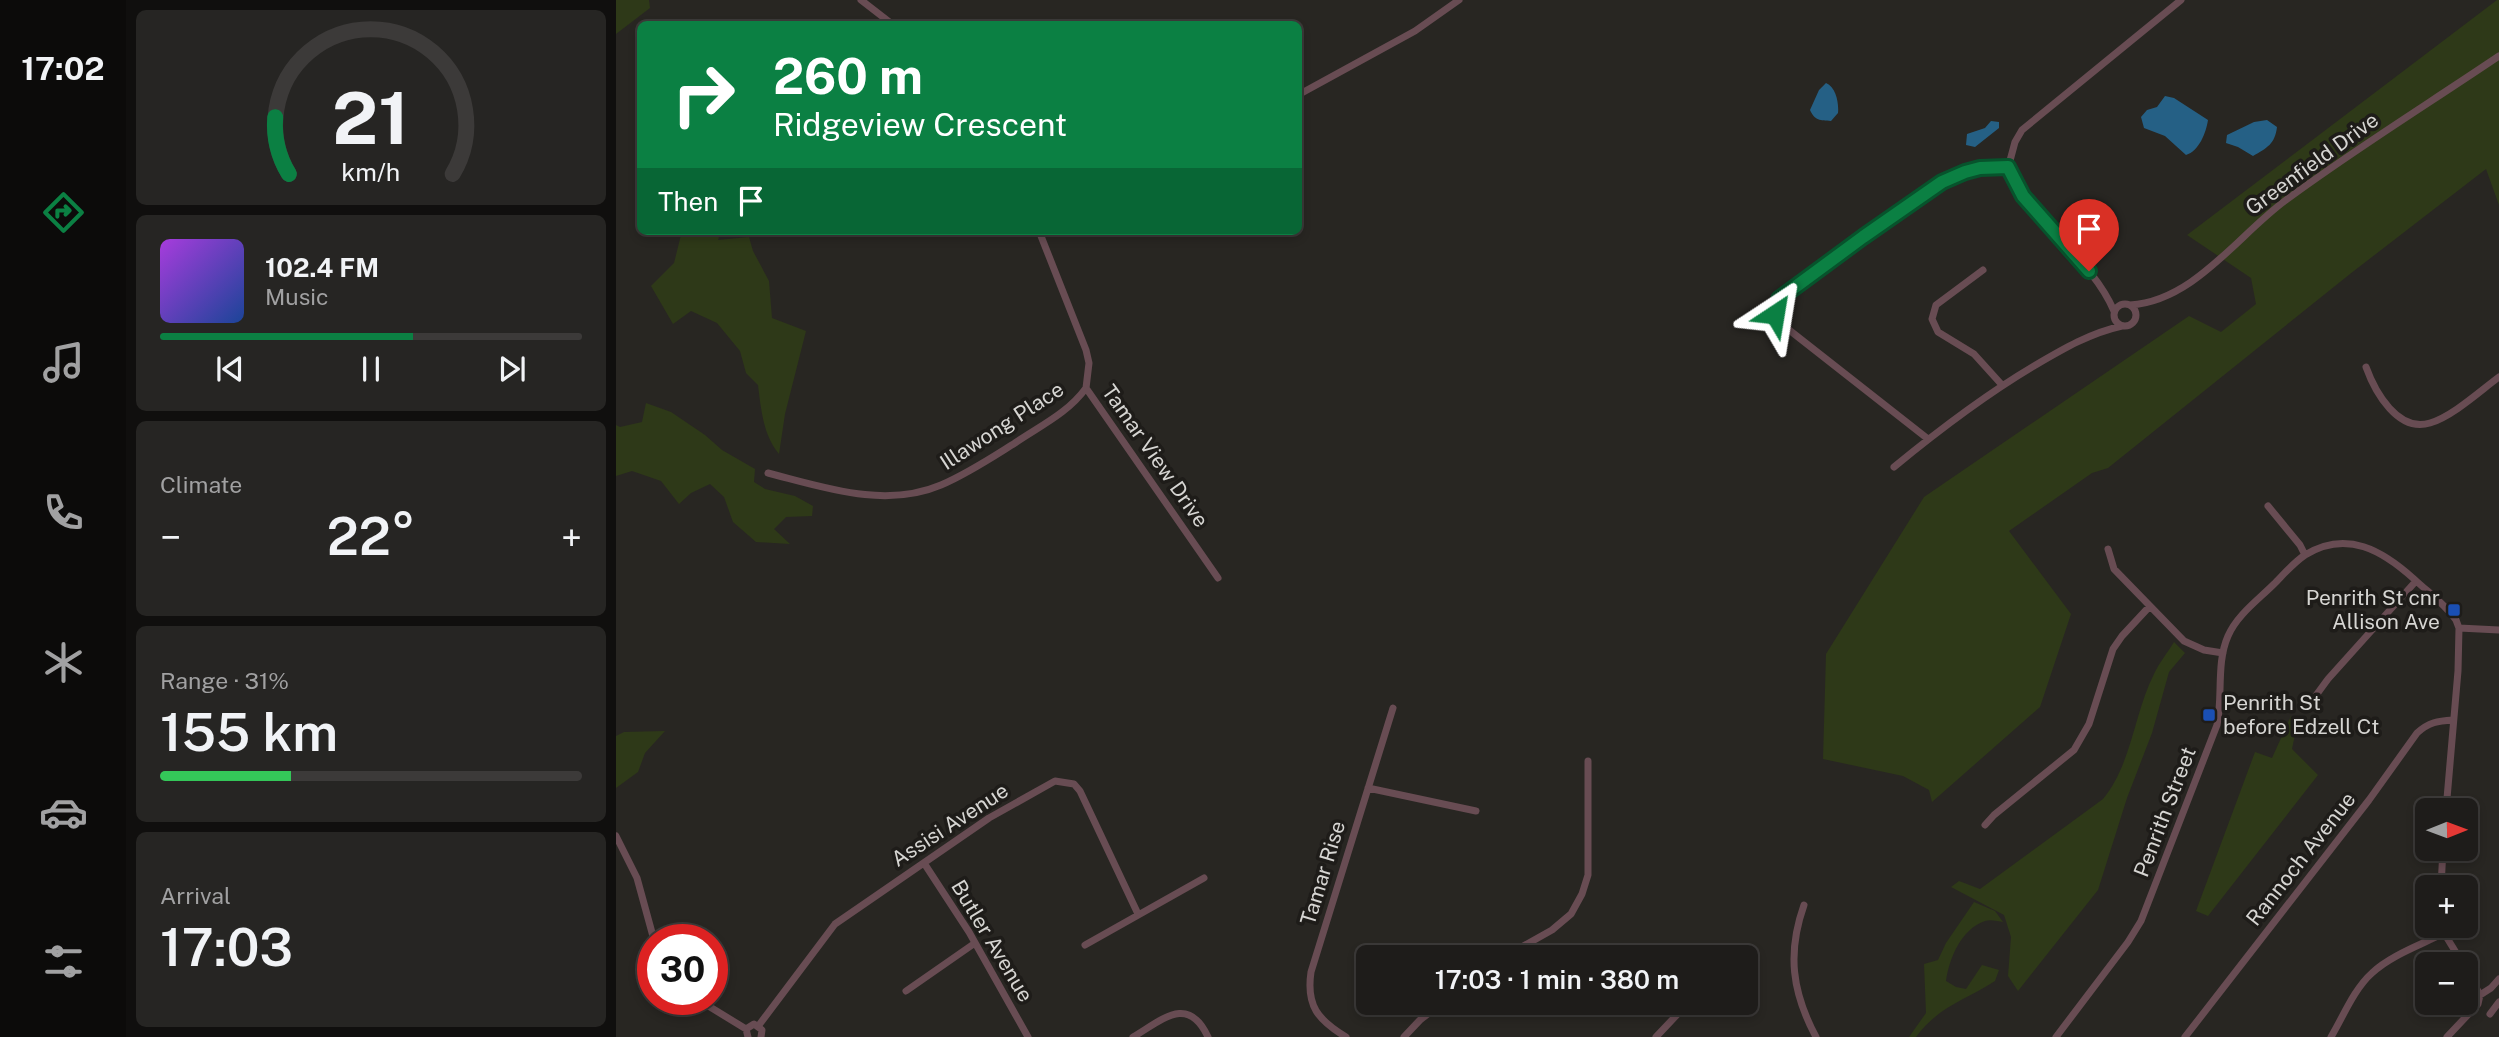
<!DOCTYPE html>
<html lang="en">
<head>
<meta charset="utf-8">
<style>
	:root { --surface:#1e1c1a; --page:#262523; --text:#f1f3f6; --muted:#a1a1a2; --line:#3c3a39; --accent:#0b8043 }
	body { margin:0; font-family:"Public Sans",sans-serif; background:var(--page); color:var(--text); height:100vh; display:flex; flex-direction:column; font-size:26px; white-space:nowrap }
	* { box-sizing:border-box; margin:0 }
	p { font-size:23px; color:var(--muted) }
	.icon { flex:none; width:38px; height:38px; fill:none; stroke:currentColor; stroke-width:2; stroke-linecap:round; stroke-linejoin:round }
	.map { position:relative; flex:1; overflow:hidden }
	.details { display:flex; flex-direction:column; gap:10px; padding:10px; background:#100f0e; width:490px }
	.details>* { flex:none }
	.guide { position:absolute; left:21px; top:21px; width:665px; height:214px; border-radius:10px; box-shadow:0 4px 10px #0003,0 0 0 2px var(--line); background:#0b8043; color:#fff; overflow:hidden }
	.needle { width:46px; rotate:89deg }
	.controls { position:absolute; left:1799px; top:798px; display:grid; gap:14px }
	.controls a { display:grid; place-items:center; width:63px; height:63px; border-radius:10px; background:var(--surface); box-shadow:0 4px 10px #0003,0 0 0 2px var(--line); font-size:35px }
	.speed { position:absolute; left:21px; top:924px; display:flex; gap:14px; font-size:35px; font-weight:700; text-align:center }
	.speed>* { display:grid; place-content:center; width:91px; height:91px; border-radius:50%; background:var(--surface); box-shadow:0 4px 10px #0003,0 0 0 2px var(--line); line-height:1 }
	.speed .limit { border:10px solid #d22; background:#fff; color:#111 }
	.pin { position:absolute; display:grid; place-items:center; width:60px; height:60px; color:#fff; margin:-72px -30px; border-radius:50% 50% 50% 0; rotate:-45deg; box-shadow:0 0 7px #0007 }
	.pin .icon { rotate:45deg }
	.me { position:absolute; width:77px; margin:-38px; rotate:33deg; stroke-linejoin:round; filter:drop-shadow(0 0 5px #0008) }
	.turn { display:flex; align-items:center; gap:24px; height:147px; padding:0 21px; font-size:32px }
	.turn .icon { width:91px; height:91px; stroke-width:2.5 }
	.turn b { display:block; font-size:49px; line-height:60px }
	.then { display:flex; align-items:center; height:66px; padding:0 21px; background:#0003; gap:14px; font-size:26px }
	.big { font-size:52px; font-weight:600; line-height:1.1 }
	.details .widget { flex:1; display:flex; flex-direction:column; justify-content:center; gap:10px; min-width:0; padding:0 24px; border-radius:10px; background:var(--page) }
	.details .dial { align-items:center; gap:0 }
	.dial svg { height:182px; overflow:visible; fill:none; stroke:var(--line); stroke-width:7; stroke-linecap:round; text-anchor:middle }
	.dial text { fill:var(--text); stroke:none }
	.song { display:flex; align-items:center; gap:21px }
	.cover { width:84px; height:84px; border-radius:10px; background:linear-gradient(135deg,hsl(280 70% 55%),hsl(220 70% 35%)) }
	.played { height:7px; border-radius:4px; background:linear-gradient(90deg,var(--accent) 60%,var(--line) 60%) }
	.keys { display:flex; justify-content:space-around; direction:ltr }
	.heat { display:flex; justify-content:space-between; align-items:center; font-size:38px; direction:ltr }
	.charge { height:10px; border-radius:5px; background:linear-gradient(90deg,#34c759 31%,var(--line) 0) }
	.trip { position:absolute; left:740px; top:945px; width:402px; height:70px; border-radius:10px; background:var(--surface); box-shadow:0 4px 10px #0003,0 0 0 2px var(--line); font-weight:600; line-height:70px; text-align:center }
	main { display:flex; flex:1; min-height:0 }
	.tabs { display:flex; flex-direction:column; width:126px; justify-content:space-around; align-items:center; background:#0c0b0a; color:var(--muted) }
	.tabs .icon { width:49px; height:49px }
	.tabs .on { color:var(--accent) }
	.tabs b { font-size:32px; color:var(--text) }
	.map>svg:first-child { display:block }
</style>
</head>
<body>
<main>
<nav class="tabs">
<b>17:02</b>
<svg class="icon on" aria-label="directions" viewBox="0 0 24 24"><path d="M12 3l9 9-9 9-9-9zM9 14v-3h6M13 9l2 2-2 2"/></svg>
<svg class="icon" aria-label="music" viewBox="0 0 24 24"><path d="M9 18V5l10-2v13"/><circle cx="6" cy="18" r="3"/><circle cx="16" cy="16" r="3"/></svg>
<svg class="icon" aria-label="phone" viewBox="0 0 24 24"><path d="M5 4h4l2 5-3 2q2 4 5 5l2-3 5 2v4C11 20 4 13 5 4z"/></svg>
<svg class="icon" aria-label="climate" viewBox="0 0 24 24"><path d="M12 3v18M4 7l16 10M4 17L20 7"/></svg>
<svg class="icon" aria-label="car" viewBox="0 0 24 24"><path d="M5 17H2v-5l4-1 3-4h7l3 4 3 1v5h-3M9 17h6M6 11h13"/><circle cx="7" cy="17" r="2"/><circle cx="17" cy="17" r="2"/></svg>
<svg class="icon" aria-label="filters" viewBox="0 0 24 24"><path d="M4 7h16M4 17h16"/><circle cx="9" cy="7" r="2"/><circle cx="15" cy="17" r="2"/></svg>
</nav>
<section class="details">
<div class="widget dial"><svg viewBox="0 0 100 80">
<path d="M14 69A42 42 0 1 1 86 69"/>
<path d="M14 69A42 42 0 0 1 8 44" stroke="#0b8043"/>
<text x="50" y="56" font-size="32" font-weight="700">21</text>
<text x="50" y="72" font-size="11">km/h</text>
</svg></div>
<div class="widget">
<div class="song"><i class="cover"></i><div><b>102.4 FM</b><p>Music</p></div></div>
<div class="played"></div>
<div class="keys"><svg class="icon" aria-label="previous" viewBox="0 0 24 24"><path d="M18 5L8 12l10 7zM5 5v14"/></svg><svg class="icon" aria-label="pause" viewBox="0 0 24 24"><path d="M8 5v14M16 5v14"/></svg><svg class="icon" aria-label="next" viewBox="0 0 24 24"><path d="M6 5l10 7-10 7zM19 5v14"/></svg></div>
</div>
<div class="widget"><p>Climate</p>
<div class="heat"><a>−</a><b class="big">22°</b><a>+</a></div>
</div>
<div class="widget"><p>Range · 31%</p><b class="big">155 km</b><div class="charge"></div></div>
<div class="widget"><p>Arrival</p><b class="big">17:03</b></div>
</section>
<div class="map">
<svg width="1883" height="1037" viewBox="0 0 1883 1037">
	<rect width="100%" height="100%" fill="#282622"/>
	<path fill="#2e3918" d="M 0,0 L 33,0 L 34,8 L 0,34 Z
		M 1881,0 L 1883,0 L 1883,205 L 1870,169 L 1734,274 L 1492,468 L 1476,473 L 1393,531 L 1455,614 L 1424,707 L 1316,802 L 1313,790 L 1287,776 L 1207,759 L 1210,654 L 1308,497 L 1573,316 L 1605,332 L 1640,304 L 1635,278 L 1571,235 Z
		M 66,231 L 105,231 L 102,240 L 133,237 L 137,251 L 153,281 L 156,318 L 190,331 L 169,414 L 163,454 C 147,435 145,409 142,385 L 130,373 L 124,351 L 101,323 L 75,311 L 57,324 L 35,286 L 58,263 Z
		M 30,403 L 55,412 L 89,435 L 106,450 L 139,469 L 138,482 L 149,489 L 179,496 L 197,506 L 196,516 L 170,517 L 158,529 L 174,544 L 140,542 L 117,522 L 108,497 L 94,484 L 75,493 L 63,504 L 45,481 L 16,471 L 0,476 L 0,425 L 4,427 L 26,422 Z
		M 1558,642 L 1569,653 L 1553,672 L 1536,733 L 1511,798 L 1482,890 L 1402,991 L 1392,976 L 1395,937 L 1388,915 L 1335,887 L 1343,881 L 1364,889 L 1487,799 C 1516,764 1518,713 1538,674 C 1543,663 1552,652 1558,642 Z
		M 1675,716 L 1682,720 L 1676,749 L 1702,775 L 1592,916 L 1580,911 L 1639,752 L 1656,758 Z
		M 49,731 L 29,753 L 22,772 L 0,788 L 0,736 L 8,732 Z
		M 1358,902 L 1379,911 L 1387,922 C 1382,921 1374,919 1369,921 C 1345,929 1333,959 1330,981 L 1340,987 L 1350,989 L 1366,965 L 1383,970 L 1379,981 C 1348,1001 1323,1006 1300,1037 L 1293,1037 L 1310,1013 L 1308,964 L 1322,960 L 1330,943 Z"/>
	<path fill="#256085" d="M 1210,83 C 1220,87 1223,103 1222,113 L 1215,121 C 1204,120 1199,121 1194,110 L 1203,90 Z
		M 1549,96 L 1558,98 L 1592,120 C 1590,133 1583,151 1570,155 L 1549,136 L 1528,128 L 1525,117 L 1531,110 L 1541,107 Z
		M 1651,120 L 1661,127 C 1659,144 1651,148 1637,156 L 1622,147 L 1610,143 L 1611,135 L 1638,122 Z
		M 1375,121 L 1383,122 L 1383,128 L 1359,147 L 1350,145 L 1351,134 L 1369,128 Z"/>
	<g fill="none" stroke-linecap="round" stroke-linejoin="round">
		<path stroke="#684c53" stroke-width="7" d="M 245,0 L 276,24
			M 682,95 L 799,31 L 843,0
			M 1392,168 L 1399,142 L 1406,130 L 1565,0
			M 1392,168 C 1416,223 1474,256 1498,311
			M 423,231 L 470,350 L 473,363 L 470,388 L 602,578
			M 1367,270 L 1320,305 L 1316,319 L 1322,332 L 1358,354 L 1386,385
			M1498 315a11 11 0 1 1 22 0a11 11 0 1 1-22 0Z
			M 1514,305 C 1578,301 1622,235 1670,200 C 1739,149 1812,104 1883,56
			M 1750,367 C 1759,392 1782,433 1814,423 C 1837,416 1864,391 1883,377
			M 1312,439 L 1163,322 C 1157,309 1160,301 1170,292 L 1326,182 C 1348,170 1368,168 1392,168
			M 1278,467 C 1323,430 1369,395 1418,366 C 1447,349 1474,333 1506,326
			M 152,473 C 207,487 269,509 325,485 C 351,474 375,458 399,443 C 424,426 452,413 470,388
			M 1652,506 L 1684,545 L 1689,555
			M 1492,549 L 1498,569 L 1568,641 L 1588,650 L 1607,653
			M 1843,628 L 1883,630
			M 1690,709 L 1712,679 L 1800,581
			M 752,788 L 860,811
			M 1369,825 L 1378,815 L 1458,750 L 1473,724 L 1497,649 L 1506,636 L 1533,607
			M 0,836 L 21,878 L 38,940
			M 308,863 L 353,932 L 412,1037
			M 1825,887 L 1827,849
			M 1188,905 C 1171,953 1176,992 1200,1037
			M 469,945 L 588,878
			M 888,957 L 936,930 L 955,914 L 966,894 L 972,875 L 972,761
			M 290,991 L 359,943
			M 1864,995 L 1875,988 L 1883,979
			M 81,999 L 130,1029
			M 1874,1014 L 1883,1002
			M 143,1025 L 219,924 L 373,818 L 439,781 L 458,784 L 464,791 L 522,914
			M 132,1037 L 130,1029 L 138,1024 L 146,1030 L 145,1037
			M 517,1037 C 546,1020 572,994 592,1037
			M 730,1037 C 702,1020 690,1006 695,972 L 777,708
			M 788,1037 L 804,1020 L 826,1003
			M 1040,1037 L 1072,1003
			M 1440,1037 L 1512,942 L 1525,921 L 1601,725 C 1607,697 1600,663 1612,636 C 1621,615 1642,600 1658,584 C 1667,575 1677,563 1689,555 C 1731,529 1767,551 1798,579 C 1813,593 1829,604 1840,620 L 1843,628 L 1842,671 L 1830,810
			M 1569,1037 L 1753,800 L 1801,733 C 1813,722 1822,721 1837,720
			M 1715,1037 C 1727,1017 1738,989 1756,973 C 1775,955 1805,945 1828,933 L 1847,964
			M 1831,1037 L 1862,1004 L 1864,995 L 1850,969"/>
	</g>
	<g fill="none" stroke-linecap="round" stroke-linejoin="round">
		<defs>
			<path id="route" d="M 1159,314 L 1163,299 L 1247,237 L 1326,182 L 1349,172 L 1364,168 L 1392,167 L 1407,196 L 1473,271"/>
		</defs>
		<use href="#route" stroke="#07532c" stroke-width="18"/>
		<use href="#route" stroke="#0b8043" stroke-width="12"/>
	</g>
	<g fill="#1a4fb4" stroke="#1e1c19" stroke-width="2.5">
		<rect x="1831" y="603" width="14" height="14" rx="3.5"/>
		<rect x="1586" y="708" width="14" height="14" rx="3.5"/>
	</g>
	<g text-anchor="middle" stroke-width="7" stroke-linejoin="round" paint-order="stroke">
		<g font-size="21" fill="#d6d5d2" stroke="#1e1c19">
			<text transform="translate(1696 164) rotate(-36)" y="7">Greenfield Drive</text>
			<text transform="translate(386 426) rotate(-33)" y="7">Illawong Place</text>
			<text transform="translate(539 456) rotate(55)" y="7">Tamar View Drive</text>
			<text transform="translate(1549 812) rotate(-69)" y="7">Penrith Street</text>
			<text transform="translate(334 825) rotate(-33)" y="7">Assisi Avenue</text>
			<text transform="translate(1685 859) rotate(-52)" y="7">Rannoch Avenue</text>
			<text transform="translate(707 873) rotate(-73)" y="7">Tamar Rise</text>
			<text transform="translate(376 941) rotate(59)" y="7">Butler Avenue</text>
		</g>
		<g font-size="21" fill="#d6d5d2" stroke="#1e1c19" text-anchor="end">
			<text x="1824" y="605">Penrith St cnr<tspan x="1824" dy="24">Allison Ave</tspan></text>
			<text x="1607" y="710" text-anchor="start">Penrith St<tspan x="1607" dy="24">before Edzell Ct</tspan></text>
		</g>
	</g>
</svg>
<div class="controls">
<a><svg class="needle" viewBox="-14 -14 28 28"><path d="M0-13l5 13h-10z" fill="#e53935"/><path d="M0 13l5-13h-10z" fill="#a1a1a2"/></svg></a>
<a>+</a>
<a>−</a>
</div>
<div class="speed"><div class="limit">30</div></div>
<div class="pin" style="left:1473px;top:271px;background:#d93025"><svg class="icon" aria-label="arrive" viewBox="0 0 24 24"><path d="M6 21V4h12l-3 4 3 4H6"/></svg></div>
<svg class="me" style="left:1159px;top:314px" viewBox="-20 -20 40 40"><path d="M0-17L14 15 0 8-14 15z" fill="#0b8043" stroke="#fff" stroke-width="4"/></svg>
<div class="trip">17:03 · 1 min · 380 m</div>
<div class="guide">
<div class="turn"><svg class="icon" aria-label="right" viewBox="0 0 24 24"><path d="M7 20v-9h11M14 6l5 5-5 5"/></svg><div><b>260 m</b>Ridgeview Crescent</div></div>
<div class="then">Then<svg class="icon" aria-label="arrive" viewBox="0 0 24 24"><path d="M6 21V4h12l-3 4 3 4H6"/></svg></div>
</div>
</div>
</main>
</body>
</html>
